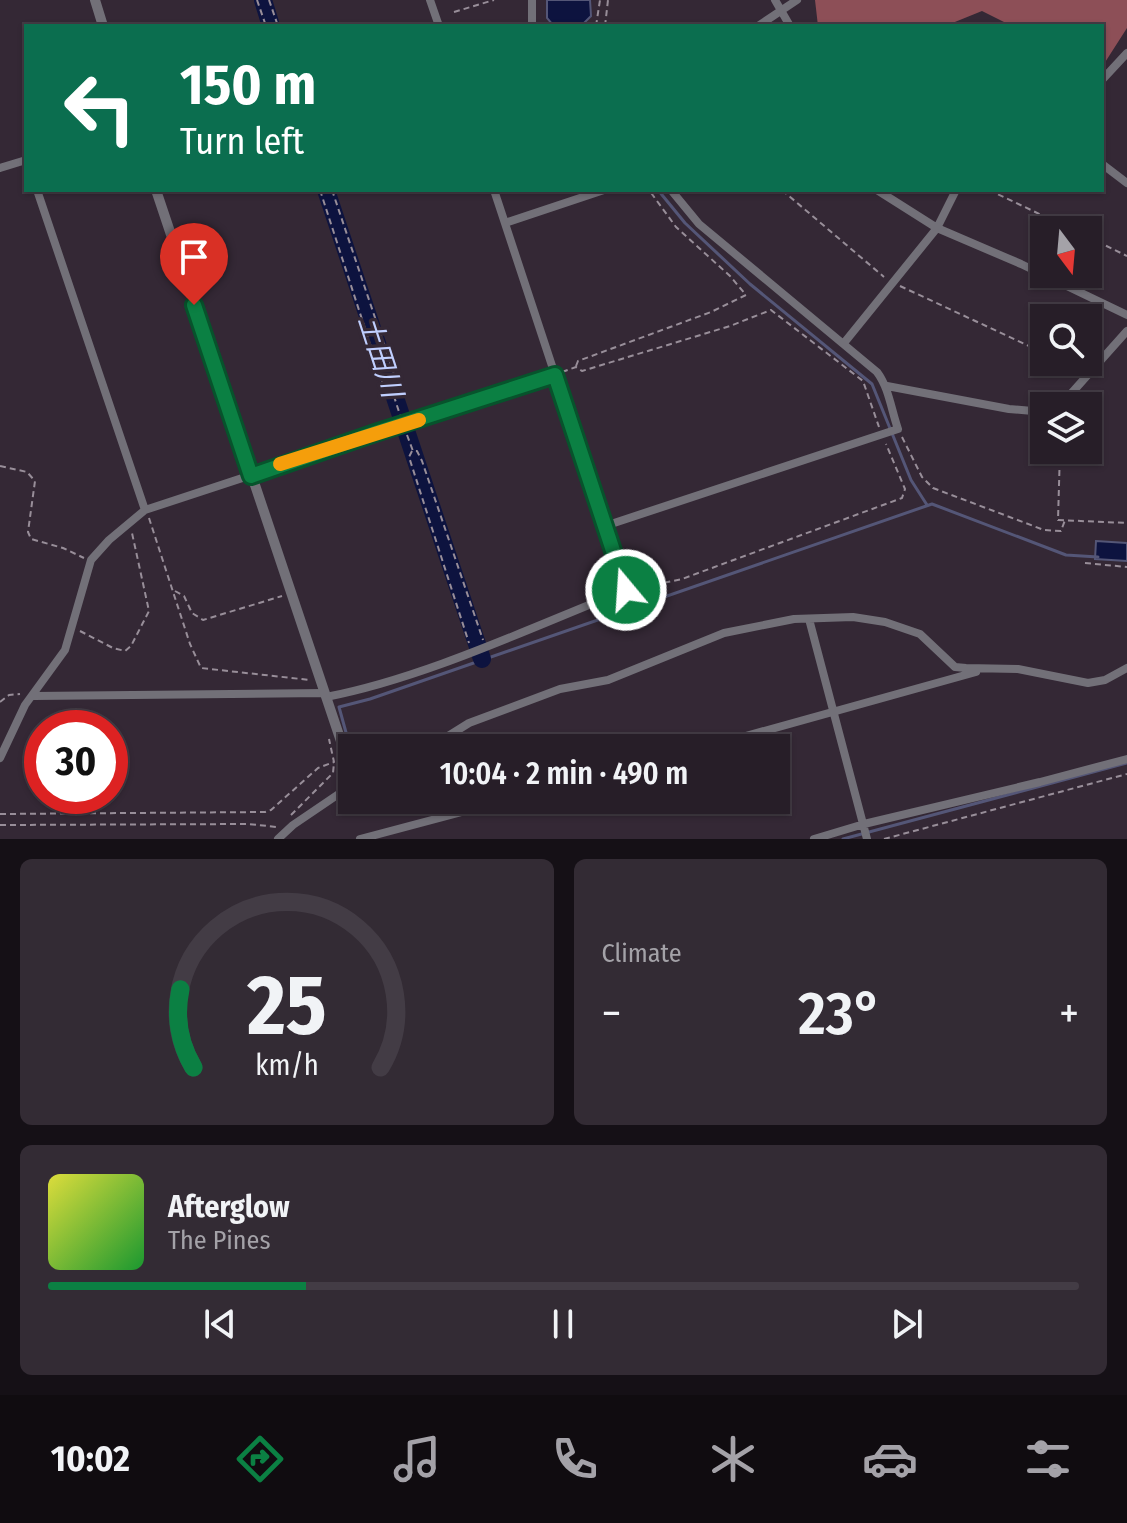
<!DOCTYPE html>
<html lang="en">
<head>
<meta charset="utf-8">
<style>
	:root { --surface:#271e28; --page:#332b34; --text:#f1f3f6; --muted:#a4a2a8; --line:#433c45; --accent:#0b8043 }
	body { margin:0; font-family:"Fira Sans Condensed","Noto Sans JP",sans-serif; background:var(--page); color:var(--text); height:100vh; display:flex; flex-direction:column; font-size:30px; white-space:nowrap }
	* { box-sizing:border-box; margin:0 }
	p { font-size:26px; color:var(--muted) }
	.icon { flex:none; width:44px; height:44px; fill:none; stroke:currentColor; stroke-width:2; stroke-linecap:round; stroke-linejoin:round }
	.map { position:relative; height:839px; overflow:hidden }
	.sheet { display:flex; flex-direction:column; gap:20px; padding:20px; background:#151016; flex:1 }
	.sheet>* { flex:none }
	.banner { position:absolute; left:24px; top:24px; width:1080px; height:168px; border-radius:0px; box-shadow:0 2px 6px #0004,0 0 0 2px var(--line); background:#0b6e4f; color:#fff; overflow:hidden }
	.needle { width:52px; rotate:164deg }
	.tools { position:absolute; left:1030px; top:216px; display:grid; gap:16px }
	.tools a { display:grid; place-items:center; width:72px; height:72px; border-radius:0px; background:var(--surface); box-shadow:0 2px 6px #0004,0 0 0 2px var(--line); font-size:40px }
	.speed { position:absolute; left:24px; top:710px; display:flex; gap:16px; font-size:40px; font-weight:700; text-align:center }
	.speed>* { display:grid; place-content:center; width:104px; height:104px; border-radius:50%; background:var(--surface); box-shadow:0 2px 6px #0004,0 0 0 2px var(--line); line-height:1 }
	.speed .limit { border:12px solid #d22; background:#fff; color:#111 }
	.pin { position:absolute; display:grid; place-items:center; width:68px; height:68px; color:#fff; margin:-82px -34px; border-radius:50% 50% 50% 0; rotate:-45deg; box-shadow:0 0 8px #0007 }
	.pin .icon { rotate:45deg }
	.me { position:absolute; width:88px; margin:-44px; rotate:342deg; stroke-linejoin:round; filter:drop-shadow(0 0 6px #0008) }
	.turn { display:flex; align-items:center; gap:28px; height:168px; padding:0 24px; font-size:36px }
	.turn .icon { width:104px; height:104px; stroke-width:2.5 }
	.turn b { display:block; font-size:56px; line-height:68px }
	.big { font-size:60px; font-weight:600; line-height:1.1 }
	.sheet .tile { flex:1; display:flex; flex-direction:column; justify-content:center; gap:12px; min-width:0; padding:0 28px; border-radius:12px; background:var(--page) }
	.sheet .dial { align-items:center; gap:0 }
	.dial svg { height:208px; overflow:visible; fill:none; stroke:var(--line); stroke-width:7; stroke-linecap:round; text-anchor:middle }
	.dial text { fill:var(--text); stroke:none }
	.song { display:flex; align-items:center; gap:24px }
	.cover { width:96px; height:96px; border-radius:12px; background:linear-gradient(135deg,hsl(60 70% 55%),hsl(130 70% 35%)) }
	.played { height:8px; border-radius:4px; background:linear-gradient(90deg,var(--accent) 25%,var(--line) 25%) }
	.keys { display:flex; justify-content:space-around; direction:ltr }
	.heat { display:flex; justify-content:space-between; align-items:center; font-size:44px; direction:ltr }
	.sheet .tiles { flex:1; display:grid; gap:20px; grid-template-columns:1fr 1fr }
	.tile:last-child { grid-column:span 2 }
	.trip { position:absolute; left:338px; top:734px; width:452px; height:80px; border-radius:0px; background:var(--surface); box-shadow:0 2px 6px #0004,0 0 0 2px var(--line); font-weight:600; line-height:80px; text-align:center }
	.tab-bar { display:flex; height:128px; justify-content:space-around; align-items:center; background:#100c10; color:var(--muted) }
	.tab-bar .icon { width:56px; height:56px }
	.tab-bar .active { color:var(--accent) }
	.tab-bar b { font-size:36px; color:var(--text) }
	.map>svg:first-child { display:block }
</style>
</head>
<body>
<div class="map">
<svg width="1127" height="839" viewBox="0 0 1127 839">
	<rect width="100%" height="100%" fill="#342835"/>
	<path fill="#8d4f57" d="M 815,0 L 1127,0 L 1127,28 L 1102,67 L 1102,26 L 1012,26 L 982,11 L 945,26 L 818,26 Z"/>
	<path fill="#0d133f" stroke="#545677" stroke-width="2" d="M 547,0 L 590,0 L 591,16 L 584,23 L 552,24 L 547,18 Z
		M 1096,541 L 1127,543 L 1127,561 L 1095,559 Z"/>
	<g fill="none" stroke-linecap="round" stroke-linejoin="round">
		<path stroke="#545677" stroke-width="3" d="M 658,190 L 685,223 L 750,284 L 872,384 L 911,480 L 927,505
			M 350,747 L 339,707 L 370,699 L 932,504 L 1066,555 L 1098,557
			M 843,839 L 1127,763"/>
		<path stroke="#0d133f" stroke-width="18" d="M 263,0 L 271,26
			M 326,190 L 482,659"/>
		<path stroke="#988e99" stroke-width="2" stroke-dasharray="6 4" stroke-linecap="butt" d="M 257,0 L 266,26
			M 269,0 L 278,26
			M 454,12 L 494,0
			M 596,26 L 600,0
			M 605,26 L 608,0
			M 320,190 L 383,384 L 389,384
			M 332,190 L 396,380 L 390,384 L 401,418
			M 782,190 L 884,277
			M 989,190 L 1073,230
			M 1088,237 L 1127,256
			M 900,286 L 1044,353
			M 1065,362 L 1080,369
			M 576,366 L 578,361 L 711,312 L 746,295 L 730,276 L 676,227 L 649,190
			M 562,372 L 576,367 L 582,371 L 730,326 L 771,310 L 863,381 L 879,427
			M 407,435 L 413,451 L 417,451 L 422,461 L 483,640
			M 902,437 L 922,477 L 933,488 L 1044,530 L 1061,531 L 1065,520
			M 1060,450 L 1058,520 L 1127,523
			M 412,451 L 409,457 L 469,643
			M 0,466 L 27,472 L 35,481 L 28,532 L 31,539 L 63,548 L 84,558
			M 149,518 L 190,644 L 201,668 L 310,680
			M 1085,563 L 1127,567
			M 635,589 L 682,579 L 902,498 L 905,489 L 886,444
			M 175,591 L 184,596 L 192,613 L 203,620 L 282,596
			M 80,631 L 113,648 L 125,651 L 131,646 L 149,611 L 132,533
			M 0,702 L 9,695 L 20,694
			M 0,814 L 265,812 L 271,810 L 318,768 L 334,762 L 329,739
			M 291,815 L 333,773 L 334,763
			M 0,825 L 248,824 L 277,827
			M 884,839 L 1127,774"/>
		<path stroke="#727078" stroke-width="8" d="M 430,0 L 439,26
			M 775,0 L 790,26
			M 532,26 L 532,0
			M 758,26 L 797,0
			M 1102,80 L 1127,53
			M 1102,164 L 1127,183
			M 0,168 L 26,160
			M 37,190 L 145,510
			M 877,190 L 937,228 L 1021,264 L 1127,315
			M 505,223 L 604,190
			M 844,343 L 937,228 L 956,190
			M 887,386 L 1009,409 L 1044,412
			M 1060,406 L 1127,331
			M 605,526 L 898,429 C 891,409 889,388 877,372 L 699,224 L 671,190
			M 809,619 L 867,839
			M 34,696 L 324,693
			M 326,697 C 425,678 532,627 626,590 L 494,190
			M 429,748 L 469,723 L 560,689 L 608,680 L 724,633 L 794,619 L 853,617 L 885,622 L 920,634 L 955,667 L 966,668 L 1018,669 L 1088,683 L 1105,680 L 1127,668
			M 703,748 L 976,672
			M 0,758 L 25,705 L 65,650 L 91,560 L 109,540 L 145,510 L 555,375
			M 278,839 L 293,825 L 352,785
			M 360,839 L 507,800
			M 814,839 L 864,824 L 1040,782 L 1127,759"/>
		<path stroke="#727078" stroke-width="10" d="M 95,0 L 103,26
			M 156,190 L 352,774"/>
	</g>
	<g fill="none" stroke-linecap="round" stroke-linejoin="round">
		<defs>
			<path id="route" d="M 194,305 L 251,476 L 375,433 L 555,375 L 626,590"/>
		</defs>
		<use href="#route" stroke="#07532c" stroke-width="20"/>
		<use href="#route" stroke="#0b8043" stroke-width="14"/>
		<path stroke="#f59e0b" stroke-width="14" d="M 280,464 L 419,420"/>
	</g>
	<g text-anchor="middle" stroke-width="7" stroke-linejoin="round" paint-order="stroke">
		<g font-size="28" font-style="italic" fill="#c0cfff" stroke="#342835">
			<text transform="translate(381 356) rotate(72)" y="10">土田川</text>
		</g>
	</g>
</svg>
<div class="tools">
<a><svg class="needle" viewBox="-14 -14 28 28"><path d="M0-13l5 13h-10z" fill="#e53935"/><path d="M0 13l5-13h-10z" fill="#a4a2a8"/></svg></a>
<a><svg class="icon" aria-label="search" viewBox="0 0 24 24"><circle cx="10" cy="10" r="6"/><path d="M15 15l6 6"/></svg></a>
<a><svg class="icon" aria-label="layers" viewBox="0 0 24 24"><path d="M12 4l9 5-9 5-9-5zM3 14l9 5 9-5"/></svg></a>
</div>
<div class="speed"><div class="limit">30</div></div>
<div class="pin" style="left:194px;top:305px;background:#d93025"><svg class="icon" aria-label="arrive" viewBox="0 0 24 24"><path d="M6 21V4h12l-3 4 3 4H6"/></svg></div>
<svg class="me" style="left:626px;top:590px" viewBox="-20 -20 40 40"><circle r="17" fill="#0b8043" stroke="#fff" stroke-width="3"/><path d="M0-11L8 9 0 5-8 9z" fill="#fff"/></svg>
<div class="trip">10:04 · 2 min · 490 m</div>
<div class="banner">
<div class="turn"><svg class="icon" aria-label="left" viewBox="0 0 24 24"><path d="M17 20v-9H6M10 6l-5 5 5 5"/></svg><div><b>150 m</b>Turn left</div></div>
</div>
</div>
<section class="sheet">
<div class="tiles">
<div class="tile dial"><svg viewBox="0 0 100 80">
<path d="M14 69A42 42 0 1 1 86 69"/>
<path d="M14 69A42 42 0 0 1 9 39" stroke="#0b8043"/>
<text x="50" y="56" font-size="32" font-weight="700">25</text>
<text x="50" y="72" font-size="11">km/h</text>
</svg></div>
<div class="tile"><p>Climate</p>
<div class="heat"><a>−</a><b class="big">23°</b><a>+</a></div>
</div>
<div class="tile">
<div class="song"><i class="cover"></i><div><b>Afterglow</b><p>The Pines</p></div></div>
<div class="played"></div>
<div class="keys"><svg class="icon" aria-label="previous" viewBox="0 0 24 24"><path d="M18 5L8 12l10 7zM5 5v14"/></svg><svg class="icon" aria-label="pause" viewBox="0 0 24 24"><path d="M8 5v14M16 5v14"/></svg><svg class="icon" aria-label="next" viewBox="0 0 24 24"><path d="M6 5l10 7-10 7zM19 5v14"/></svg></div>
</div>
</div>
</section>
<nav class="tab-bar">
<b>10:02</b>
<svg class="icon active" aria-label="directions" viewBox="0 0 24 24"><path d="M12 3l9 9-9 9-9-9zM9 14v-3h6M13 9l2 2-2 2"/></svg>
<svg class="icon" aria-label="music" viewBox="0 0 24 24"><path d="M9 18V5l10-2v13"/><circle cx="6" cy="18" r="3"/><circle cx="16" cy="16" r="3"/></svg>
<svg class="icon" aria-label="phone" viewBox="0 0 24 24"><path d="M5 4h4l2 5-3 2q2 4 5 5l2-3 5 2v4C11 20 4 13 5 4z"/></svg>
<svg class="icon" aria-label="climate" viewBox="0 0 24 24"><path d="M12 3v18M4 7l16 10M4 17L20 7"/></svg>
<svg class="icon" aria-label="car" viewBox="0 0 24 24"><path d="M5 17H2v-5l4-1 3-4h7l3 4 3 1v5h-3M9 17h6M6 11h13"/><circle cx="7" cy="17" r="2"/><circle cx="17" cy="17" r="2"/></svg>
<svg class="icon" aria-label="filters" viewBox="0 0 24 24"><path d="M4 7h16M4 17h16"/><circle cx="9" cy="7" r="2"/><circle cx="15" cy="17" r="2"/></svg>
</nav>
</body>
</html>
